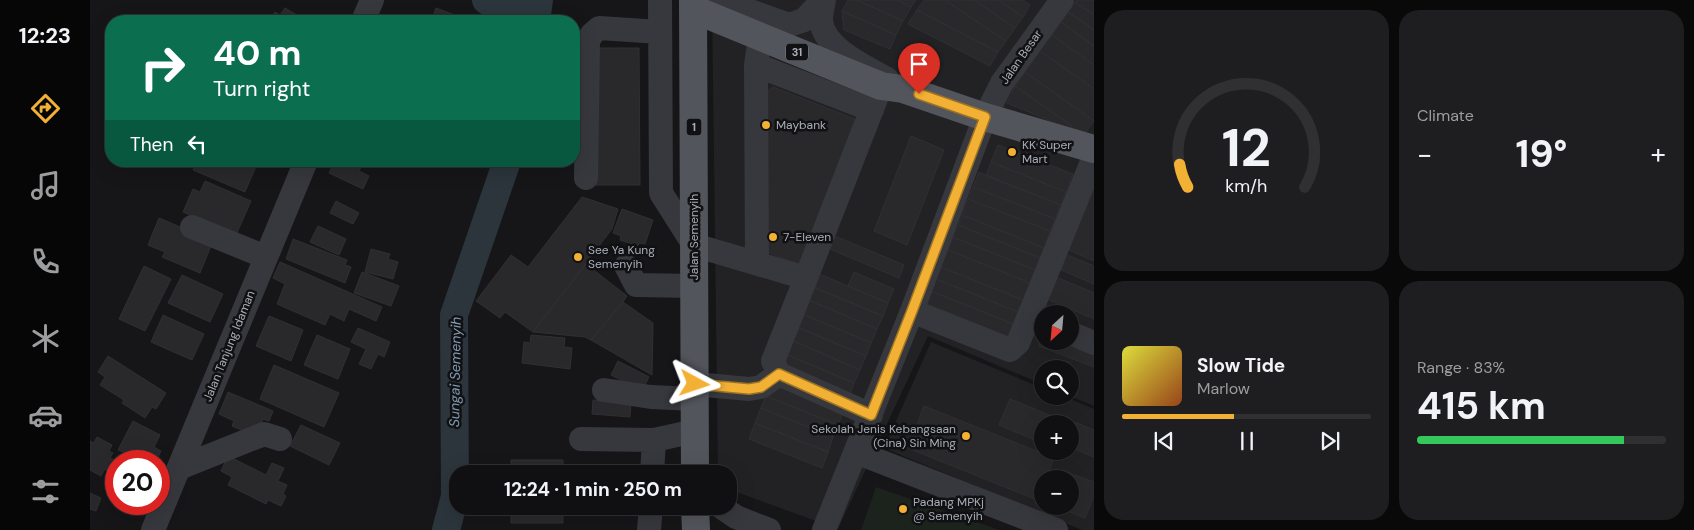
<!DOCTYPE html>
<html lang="en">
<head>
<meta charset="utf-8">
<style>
	:root { --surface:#101012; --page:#1e1e20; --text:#f1f3f6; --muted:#9c9d9f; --line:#303032; --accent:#f2b134 }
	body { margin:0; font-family:"DM Sans",sans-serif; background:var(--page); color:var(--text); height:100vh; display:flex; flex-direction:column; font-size:19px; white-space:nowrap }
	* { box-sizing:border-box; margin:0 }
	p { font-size:16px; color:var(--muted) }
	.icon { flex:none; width:28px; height:28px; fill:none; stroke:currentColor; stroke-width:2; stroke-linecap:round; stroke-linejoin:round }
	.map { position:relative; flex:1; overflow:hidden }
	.sheet { display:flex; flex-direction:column; gap:10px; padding:10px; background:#09090a; width:600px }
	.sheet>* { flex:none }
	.guide { position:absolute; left:15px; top:15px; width:475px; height:152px; border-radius:20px; box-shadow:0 5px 20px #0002,0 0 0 1px var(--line); background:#0b6e4f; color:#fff; overflow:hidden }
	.needle { width:32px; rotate:206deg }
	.controls { position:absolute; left:944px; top:305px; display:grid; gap:10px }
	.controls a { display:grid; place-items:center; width:45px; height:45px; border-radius:50%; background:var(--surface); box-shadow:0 5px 20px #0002,0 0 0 1px var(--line); font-size:25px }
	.speed { position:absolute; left:15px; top:450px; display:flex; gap:10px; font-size:25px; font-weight:700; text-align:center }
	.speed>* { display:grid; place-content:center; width:65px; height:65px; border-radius:50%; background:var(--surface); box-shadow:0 5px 20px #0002,0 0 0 1px var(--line); line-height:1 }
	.speed .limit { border:8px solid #d22; background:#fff; color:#111 }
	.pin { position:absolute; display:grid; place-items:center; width:42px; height:42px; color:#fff; margin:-51px -21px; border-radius:50% 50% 50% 0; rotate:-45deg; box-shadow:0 0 5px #0007 }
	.pin .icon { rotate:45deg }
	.me { position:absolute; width:55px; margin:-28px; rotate:95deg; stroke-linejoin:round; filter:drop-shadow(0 0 4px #0008) }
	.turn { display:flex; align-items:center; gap:18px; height:105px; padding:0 25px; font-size:22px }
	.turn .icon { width:65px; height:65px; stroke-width:2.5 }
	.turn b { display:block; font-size:35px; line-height:42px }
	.then { display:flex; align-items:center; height:48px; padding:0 25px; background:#0003; gap:10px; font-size:19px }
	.big { font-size:38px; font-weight:700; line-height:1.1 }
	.sheet .tile { flex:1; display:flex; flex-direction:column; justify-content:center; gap:8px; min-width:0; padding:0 18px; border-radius:20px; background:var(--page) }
	.sheet .dial { align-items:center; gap:0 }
	.dial svg { height:130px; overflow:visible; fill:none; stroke:var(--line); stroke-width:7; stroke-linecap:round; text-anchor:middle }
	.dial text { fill:var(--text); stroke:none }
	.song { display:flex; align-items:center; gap:15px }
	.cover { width:60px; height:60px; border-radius:8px; background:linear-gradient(135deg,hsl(60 70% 55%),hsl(20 70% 35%)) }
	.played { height:5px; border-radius:2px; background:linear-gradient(90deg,var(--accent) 45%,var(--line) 45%) }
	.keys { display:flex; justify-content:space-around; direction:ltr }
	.heat { display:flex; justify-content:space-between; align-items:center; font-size:28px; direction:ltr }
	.charge { height:8px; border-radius:4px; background:linear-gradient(90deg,#34c759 83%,var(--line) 0) }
	.sheet .tiles { flex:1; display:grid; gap:10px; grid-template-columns:repeat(2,1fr) }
	.trip { position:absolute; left:359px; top:465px; width:288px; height:50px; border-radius:20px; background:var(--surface); box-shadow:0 5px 20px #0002,0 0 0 1px var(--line); font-weight:700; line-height:50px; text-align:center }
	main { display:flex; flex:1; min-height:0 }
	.tab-bar { display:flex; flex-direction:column; width:90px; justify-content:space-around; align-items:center; background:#060607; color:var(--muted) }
	.tab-bar .icon { width:35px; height:35px }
	.tab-bar .active { color:var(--accent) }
	.tab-bar b { font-size:22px; color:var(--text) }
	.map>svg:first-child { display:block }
</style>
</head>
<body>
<main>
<nav class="tab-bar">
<b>12:23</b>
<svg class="icon active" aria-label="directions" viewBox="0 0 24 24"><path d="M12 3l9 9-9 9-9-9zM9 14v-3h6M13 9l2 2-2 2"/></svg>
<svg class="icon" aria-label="music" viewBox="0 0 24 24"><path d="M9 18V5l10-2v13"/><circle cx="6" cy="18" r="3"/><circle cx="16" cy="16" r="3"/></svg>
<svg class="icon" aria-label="phone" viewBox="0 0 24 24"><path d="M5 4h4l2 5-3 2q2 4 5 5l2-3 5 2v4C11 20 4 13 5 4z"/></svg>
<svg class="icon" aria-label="climate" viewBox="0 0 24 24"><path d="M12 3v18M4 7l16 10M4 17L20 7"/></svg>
<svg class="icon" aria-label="car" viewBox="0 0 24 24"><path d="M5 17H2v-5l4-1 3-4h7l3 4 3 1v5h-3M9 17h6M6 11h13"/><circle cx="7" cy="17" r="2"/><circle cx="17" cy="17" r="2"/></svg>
<svg class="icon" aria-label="filters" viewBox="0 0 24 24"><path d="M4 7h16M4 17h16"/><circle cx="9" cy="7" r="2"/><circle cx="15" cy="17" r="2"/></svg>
</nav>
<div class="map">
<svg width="1004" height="530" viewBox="0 0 1004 530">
	<rect width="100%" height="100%" fill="#161618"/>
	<path fill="#222225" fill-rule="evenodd" d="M 622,0 L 1004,0 L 1004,406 L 980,396 L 980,369 L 952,369 L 952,384 L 838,336 L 748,529 L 638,489 L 638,474 L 628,474 ZM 952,314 L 980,314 L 980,341 L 952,341 Z
		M 841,342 L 952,388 L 952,396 L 973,396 L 1004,409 L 1004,530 L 992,530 L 794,448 ZM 952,424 L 980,424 L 980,451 L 952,451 ZM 952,479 L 980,479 L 980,506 L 952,506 Z"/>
	<path fill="#1c231d" d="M 786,487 L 909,530 L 771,530 Z"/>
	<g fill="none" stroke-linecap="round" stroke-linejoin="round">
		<path stroke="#2c353c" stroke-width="28" d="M 396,0 L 408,8 L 436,0
			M 446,21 L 449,0
			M 356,530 L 365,496 L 364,315 L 417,161"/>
	</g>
	<path fill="#29292c" stroke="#303034" d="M 758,0 L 767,0 L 813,21 L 806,35 L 752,11 Z
		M 767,0 L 808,0 L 821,7 L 813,21 Z
		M 808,0 L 826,0 L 821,7 Z
		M 834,0 L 855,0 L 916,41 L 908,52 L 827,10 Z
		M 855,0 L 884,0 L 925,28 L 916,41 Z
		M 884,0 L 908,0 L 933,17 L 925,28 Z
		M 908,0 L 933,0 L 940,5 L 933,17 Z
		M 987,0 L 1004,0 L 1004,15 L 985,2 Z
		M 985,2 L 1004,15 L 1004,30 L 978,12 Z
		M 195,8 L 217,21 L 179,21 L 185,12 L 190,15 Z
		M 346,8 L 380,21 L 341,21 Z
		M 827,10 L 908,52 L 900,66 L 818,24 Z
		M 752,11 L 806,35 L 800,49 L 754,30 Z
		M 978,12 L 1004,30 L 1004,46 L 971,22 Z
		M 971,22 L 1004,46 L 1004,65 L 962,35 Z
		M 962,35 L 1004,65 L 1004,89 L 950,51 Z
		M 491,48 L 549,48 L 550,185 L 491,185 Z
		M 950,51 L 1004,89 L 1004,121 L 935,72 Z
		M 935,72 L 1004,121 L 994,135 L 925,86 Z
		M 925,86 L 982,126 L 980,129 L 917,103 Z
		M 683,87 L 765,119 L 710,266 L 678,252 L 674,94 Z
		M 821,136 L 854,150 L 817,245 L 784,231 Z
		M 908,145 L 983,174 L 976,192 L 901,162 Z
		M 107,161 L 160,161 L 167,164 L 155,192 L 103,170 Z
		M 245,161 L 268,161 L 273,163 L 269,171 L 279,176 L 273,189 L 239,173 Z
		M 901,162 L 976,192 L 971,205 L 896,176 Z
		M 889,172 L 971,205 L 965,219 L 883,187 Z
		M 115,181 L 161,201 L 146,235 L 93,212 L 103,189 L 110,192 Z
		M 883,187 L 965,219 L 960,231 L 878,199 Z
		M 1001,187 L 1004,188 L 1004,261 L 979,250 Z
		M 492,197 L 528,209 L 522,229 L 443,332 L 415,312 L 410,318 L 386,301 L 421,255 L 438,267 Z
		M 878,199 L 960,231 L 954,248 L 872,215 Z
		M 246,201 L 269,213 L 263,224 L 240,213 Z
		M 532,209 L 563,220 L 555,244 L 549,243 L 548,246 L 530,240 L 531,236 L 523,233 Z
		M 872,215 L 954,248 L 950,258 L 868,225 Z
		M 69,218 L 123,241 L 110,273 L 72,257 L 75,252 L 58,245 Z
		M 868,225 L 950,258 L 945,270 L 863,237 Z
		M 228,226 L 256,239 L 249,255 L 220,242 Z
		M 740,234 L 814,265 L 809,278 L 735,247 Z
		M 863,237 L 945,270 L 940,283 L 858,250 Z
		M 203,239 L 257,260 L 255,265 L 261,267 L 255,283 L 196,259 Z
		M 281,249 L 300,254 L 298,259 L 308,262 L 303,279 L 275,272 Z
		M 858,250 L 940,283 L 933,300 L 851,267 Z
		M 977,255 L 1004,266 L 1004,284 L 971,270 Z
		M 190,262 L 292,307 L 286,321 L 259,309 L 254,321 L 240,314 L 235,325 L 187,304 L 195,284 L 183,278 Z
		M 496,264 L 537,296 L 533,302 L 501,340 L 495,337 L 443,332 Z
		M 54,266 L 81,279 L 55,331 L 29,319 Z
		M 851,267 L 933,300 L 928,312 L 846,279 Z
		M 272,272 L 309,286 L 301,306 L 264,293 Z
		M 764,272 L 804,289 L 798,303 L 758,286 Z
		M 727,273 L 798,303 L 793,316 L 721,286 Z
		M 92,275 L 133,294 L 120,322 L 78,303 Z
		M 966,277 L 1004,293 L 1004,319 L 957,299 Z
		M 846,279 L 928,312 L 923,324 L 841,291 Z
		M 721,286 L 793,316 L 787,329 L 716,299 Z
		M 841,291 L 923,324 L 918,338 L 836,305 Z
		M 716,299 L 787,329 L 781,343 L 710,313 Z
		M 533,302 L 563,323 L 562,375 L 501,340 Z
		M 710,313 L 781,343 L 776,356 L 704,326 Z
		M 73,315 L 114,334 L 102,360 L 61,342 Z
		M 179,316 L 213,330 L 201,361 L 166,346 Z
		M 704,326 L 776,356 L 770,370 L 699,339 Z
		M 268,328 L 300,342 L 294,357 L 288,354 L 281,369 L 269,364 L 276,349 L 261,342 Z
		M 227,335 L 260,349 L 248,379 L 214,365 Z
		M 441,335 L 475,338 L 474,347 L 482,348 L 480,369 L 432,363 L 434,342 L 440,343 Z
		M 952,336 L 952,341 L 978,341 L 1004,351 L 1004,367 L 949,346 Z
		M 699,339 L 770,370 L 764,383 L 693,353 Z
		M 693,353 L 764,383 L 759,396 L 687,366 Z
		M 18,356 L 76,393 L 66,409 L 62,407 L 55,418 L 32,403 L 34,400 L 10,385 L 15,377 L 8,372 Z
		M 528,361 L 559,377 L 552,391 L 521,375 Z
		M 184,365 L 249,393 L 234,427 L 170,399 Z
		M 681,382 L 754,411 L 748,425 L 676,396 Z
		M 138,392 L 183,411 L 179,421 L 173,419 L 166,436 L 142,426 L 144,421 L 129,414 Z
		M 676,396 L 748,425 L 743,437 L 671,408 Z
		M 920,399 L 972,420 L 971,424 L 952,424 L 952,443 L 909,425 Z
		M 503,400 L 541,403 L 540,417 L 502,414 Z
		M 834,406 L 964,458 L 956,479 L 952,479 L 952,486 L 947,500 L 818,448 Z
		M 671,408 L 743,437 L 738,452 L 665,423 Z
		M 977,419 L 1004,430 L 1004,457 L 980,447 L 980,424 L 975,424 Z
		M 43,421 L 70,435 L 64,447 L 71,451 L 66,461 L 59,457 L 57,461 L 48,459 L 47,461 L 39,461 L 33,458 L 36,453 L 28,450 Z
		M 665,423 L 738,452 L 732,468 L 659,439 Z
		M 211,425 L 250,443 L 239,465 L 200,446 Z
		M 7,437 L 22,445 L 19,451 L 23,453 L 20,458 L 26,461 L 22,473 L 15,469 L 11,476 L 0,470 L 0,441 L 4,443 Z
		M 138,456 L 176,475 L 182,463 L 194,468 L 188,481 L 197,485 L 193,494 L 196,496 L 191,506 L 178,500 L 176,504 L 138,485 L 142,477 L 131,471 Z
		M 421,460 L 473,460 L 473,474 L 421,474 Z
		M 974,471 L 1004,482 L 1004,496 L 995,518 L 965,506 L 980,506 L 980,479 L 971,479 Z
		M 0,493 L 11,498 L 6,511 L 0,509 Z
		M 421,506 L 473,506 L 473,523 L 421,523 Z"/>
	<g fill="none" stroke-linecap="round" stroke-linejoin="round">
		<path stroke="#37383d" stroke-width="24" d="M 570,0 L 571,193 L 604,245 L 716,278 L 683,361 L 689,374 L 781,415
			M 629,0 L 699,25 L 714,20 L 733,0
			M 734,0 C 733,6 731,13 731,20 C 733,48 775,66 797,79
			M 273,21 L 282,0
			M 666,65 L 782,110
			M 496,178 L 498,41 L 502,34 L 509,28 L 570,32
			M 102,227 L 176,257
			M 667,262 L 666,65 L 670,37
			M 536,266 L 546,285 L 605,286
			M 716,278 L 791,86
			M 822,311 L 920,350 L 928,343 L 1004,157
			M 980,333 L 1004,343
			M 605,384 L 659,389 L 671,387 L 689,374
			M 514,390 L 561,397 L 605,399
			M 491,439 L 564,440
			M 766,452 L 966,530
			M 89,468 L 174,434 L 190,439
			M 562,474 L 564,440 L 605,431
			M 630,506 L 646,517 L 679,530
			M 63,530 L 216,161
			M 559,530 L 561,506
			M 734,530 L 822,311 L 895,117 L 912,83 L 972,0"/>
		<path stroke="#53555c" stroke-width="28" d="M 603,0 L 605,474
			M 603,9 L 791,86 L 813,89 L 895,117 L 1004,149
			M 605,506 L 606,530"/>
	</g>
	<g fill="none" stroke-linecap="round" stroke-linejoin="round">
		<defs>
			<path id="route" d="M 605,384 L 659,389 L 671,387 L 689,374 L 781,415 L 822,311 L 895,117 L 829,94"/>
		</defs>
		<use href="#route" stroke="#9d7322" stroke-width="12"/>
		<use href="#route" stroke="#f2b134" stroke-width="9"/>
	</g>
	<g fill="#f2b134" stroke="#111113" stroke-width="2">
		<circle cx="676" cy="125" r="5"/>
		<circle cx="922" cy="152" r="5"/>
		<circle cx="683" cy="237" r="5"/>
		<circle cx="488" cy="257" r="5"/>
		<circle cx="876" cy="436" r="5"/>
		<circle cx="813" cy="509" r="5"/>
	</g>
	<g text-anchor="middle" stroke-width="5" stroke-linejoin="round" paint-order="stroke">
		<g fill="#111113" stroke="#7b7e86" stroke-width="1">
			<rect x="696" y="43.5" width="22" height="17" rx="4"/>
			<rect x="596.5" y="118.5" width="15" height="17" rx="4"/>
		</g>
		<g font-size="11" font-weight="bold" fill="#a8adb8">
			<text x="707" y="56">31</text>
			<text x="604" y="131">1</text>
		</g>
		<g font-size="12" fill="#a8adb8" stroke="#111113">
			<text transform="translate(931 57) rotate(-55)" y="4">Jalan Besar</text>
			<text transform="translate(604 237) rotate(-90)" y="4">Jalan Semenyih</text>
			<text transform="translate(139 346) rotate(-68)" y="4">Jalan Tanjung Idaman</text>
		</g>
		<g font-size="12" fill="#a8adb8" stroke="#111113" text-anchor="start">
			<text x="686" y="129">Maybank</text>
			<text x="932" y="149">KK Super<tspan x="932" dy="14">Mart</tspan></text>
			<text x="693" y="241">7-Eleven</text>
			<text x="498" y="254">See Ya Kung<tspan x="498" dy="14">Semenyih</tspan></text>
			<text x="866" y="433" text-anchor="end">Sekolah Jenis Kebangsaan<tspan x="866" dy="14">(Cina) Sin Ming</tspan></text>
			<text x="823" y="506">Padang MPKj<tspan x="823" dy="14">@ Semenyih</tspan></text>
		</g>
		<g font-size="14" font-style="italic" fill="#7f9bb3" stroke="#111113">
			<text transform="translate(365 372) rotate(-89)" y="5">Sungai Semenyih</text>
		</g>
	</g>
</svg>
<div class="controls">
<a><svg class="needle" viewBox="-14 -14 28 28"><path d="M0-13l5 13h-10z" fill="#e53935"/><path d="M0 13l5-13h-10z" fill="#9c9d9f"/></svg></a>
<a><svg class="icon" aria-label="search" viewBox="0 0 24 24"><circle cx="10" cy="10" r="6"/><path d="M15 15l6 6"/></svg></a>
<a>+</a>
<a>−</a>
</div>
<div class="speed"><div class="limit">20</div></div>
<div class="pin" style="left:829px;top:94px;background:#d93025"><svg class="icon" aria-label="arrive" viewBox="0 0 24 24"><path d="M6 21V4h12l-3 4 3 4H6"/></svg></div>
<svg class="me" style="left:605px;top:384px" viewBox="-20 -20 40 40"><path d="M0-17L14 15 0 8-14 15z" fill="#f2b134" stroke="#fff" stroke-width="4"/></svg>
<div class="trip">12:24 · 1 min · 250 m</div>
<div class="guide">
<div class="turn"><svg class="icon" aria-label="right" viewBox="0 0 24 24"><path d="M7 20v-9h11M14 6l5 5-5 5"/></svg><div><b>40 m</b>Turn right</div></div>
<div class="then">Then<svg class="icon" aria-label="left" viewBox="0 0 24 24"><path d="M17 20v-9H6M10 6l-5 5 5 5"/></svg></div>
</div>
</div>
<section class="sheet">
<div class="tiles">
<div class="tile dial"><svg viewBox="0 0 100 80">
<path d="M14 69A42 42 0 1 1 86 69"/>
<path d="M14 69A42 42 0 0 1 9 55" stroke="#f2b134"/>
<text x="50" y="56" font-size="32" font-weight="700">12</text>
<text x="50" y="72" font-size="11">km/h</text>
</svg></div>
<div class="tile"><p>Climate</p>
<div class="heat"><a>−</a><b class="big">19°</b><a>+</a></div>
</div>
<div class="tile">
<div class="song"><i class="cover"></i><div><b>Slow Tide</b><p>Marlow</p></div></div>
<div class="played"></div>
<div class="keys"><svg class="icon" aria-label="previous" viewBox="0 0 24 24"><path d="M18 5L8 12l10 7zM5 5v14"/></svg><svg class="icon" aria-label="pause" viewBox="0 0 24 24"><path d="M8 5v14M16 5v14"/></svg><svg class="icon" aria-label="next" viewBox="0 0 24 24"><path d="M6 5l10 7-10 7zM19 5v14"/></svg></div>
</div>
<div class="tile"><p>Range · 83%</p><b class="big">415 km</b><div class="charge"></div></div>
</div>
</section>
</main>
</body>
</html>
